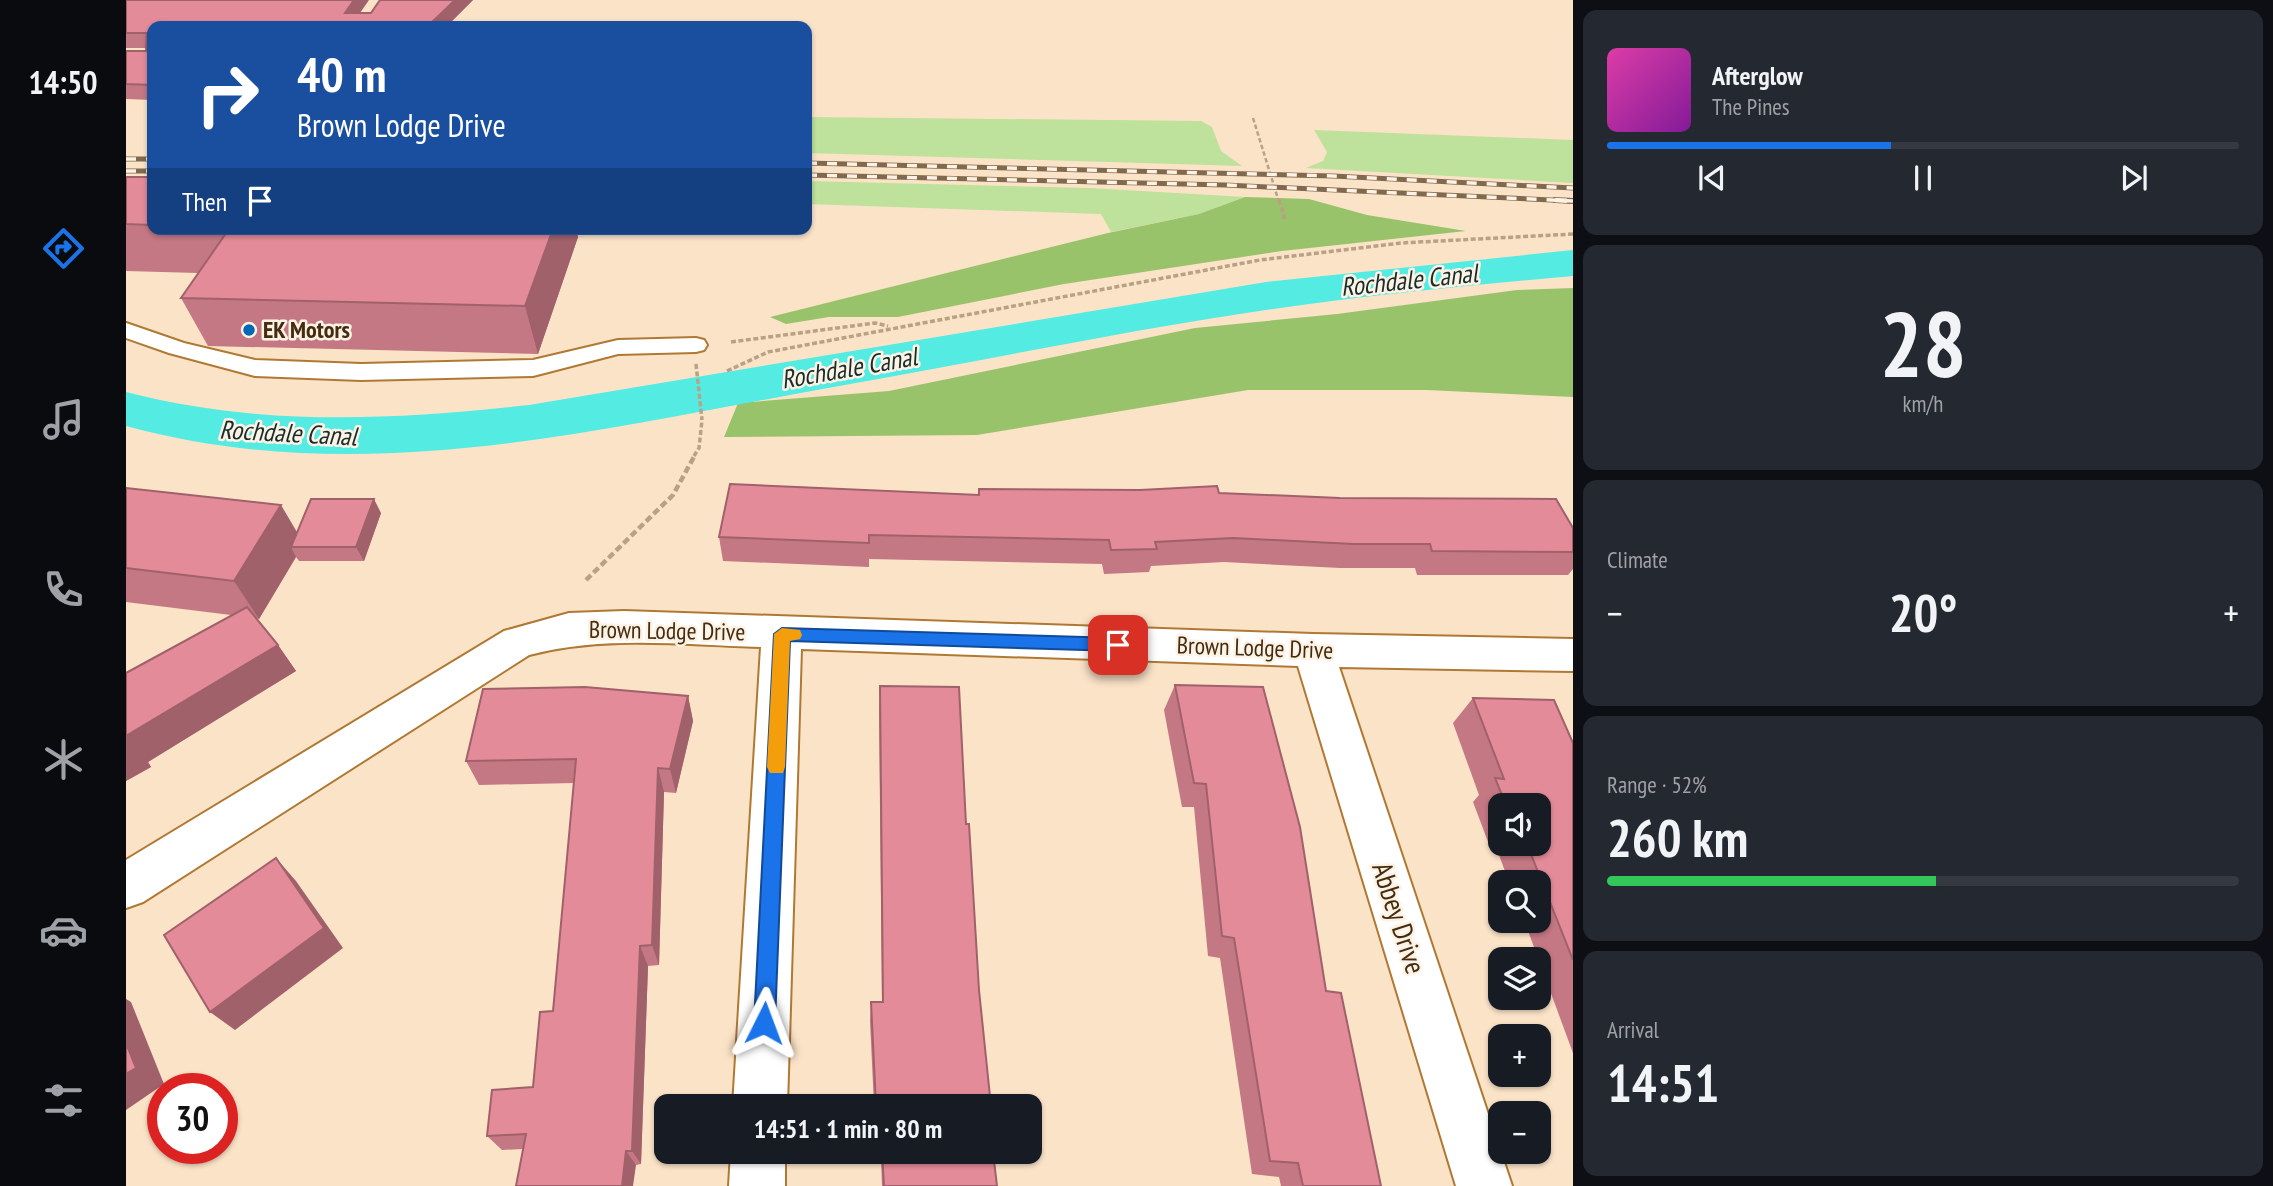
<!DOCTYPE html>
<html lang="en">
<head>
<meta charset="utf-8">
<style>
	:root { --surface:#171b24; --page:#242831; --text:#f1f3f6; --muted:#9ea1a6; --line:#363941; --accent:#1a73e8 }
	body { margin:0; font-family:"PT Sans Narrow",sans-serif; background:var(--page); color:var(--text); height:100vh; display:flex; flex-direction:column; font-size:26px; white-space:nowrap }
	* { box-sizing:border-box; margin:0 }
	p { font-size:23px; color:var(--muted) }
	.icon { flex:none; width:38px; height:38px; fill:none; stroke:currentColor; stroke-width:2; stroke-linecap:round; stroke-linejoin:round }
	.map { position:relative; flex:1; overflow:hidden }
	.details { display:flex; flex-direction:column; gap:10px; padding:10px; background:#0d0f14; width:700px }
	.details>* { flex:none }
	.banner { position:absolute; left:21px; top:21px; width:665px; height:214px; border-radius:14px; box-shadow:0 2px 5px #0004; background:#1a4fa0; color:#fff; overflow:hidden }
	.tools { position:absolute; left:1362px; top:793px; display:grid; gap:14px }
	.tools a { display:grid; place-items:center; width:63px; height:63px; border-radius:14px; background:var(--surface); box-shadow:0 2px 5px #0004; font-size:35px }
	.speed { position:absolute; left:21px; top:1073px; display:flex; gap:14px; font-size:35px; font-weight:700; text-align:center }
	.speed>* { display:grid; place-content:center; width:91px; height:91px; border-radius:50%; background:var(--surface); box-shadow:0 2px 5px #0004; line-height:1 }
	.speed .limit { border:10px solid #d22; background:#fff; color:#111 }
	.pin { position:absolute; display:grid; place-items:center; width:60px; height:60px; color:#fff; margin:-30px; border-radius:14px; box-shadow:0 4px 10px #0006 }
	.me { position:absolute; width:77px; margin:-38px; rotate:3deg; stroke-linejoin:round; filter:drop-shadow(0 0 5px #0008) }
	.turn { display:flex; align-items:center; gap:24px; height:147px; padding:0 35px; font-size:32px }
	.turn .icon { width:91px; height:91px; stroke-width:2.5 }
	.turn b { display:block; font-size:49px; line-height:60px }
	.then { display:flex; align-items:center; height:66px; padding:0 35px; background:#0003; gap:14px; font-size:26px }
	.big { font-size:52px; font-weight:800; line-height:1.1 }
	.details .tile { flex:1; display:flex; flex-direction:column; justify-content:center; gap:10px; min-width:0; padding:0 24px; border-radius:14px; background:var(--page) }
	.details .dial { align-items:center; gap:0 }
	.dial b { font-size:91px; line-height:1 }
	.song { display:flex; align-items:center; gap:21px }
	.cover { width:84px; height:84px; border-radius:10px; background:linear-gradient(135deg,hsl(320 70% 55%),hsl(290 70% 35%)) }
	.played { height:7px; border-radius:4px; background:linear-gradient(90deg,var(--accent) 45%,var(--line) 45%) }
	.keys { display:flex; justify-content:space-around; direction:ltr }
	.heat { display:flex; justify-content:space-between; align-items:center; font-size:38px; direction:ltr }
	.charge { height:10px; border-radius:5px; background:linear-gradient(90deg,#34c759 52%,var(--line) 0) }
	.trip { position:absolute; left:528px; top:1094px; width:388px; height:70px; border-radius:14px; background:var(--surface); box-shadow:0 2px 5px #0004; font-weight:800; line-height:70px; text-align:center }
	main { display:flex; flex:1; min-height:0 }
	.menu { display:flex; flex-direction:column; width:126px; justify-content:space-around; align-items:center; background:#090b0e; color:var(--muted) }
	.menu .icon { width:49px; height:49px }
	.menu .selected { color:var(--accent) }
	.menu b { font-size:32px; color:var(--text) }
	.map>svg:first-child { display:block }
</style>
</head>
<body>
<main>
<nav class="menu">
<b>14:50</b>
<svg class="icon selected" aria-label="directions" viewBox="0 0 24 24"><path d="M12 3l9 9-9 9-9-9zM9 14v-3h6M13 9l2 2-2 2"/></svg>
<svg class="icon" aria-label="music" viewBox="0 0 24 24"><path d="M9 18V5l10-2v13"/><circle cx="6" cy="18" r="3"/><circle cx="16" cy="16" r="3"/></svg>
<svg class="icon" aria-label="phone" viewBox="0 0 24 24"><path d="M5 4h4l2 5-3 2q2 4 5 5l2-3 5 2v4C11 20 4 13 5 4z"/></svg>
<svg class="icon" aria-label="climate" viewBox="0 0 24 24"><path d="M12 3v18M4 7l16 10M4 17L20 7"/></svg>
<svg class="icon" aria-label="car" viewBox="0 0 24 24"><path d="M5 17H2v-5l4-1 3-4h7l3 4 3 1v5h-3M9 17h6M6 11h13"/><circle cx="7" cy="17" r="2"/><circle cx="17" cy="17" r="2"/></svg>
<svg class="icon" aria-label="filters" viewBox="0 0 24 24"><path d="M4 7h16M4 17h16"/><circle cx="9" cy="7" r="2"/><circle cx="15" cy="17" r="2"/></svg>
</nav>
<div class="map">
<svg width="1447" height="1186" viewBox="0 0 1447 1186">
	<rect width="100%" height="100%" fill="#fbe3c8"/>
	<path fill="#bee19b" d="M 681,117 L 1075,121 L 1086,127 L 1095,151 L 1116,166 L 681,153 Z
		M 1188,130 L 1447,140 L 1447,183 L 1180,168 L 1197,161 L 1201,152 Z
		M 681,181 L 964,188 L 1119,197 L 1073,214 L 985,232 L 975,214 L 681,204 Z"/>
	<path fill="#99c36a" d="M 1119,197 L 1183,199 L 1241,215 L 1340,231 L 1156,251 L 938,284 L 772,317 L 703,317 L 660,324 L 644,317 L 982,233 L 1073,214 Z
		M 1447,288 L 1447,397 L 1301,390 L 1122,390 L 851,435 L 598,437 L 612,403 L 763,391 L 1069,328 L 1211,314 L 1391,290 Z"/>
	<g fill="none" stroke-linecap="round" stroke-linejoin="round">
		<path fill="#53ebe2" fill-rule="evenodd" d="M 1447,250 L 1447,276 C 1345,285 1242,295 1140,310 C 997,331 855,361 713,386 C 476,428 238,491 0,426 L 0,392 C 137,427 264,420 403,405 L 1140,282 Z"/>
		<defs>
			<path id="lane" d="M 0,323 L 58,343 L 129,360 L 235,364 L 407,360 L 492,340 L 570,338 L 578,340 L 581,345 L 578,350 L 570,352 L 492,354 L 407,376 L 235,380 L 129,376 L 43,353 L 0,338 Z"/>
			<path id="street" d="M 498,611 L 1187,634 L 1447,639 L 1447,671 L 1213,667 L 1386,1186 L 1330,1186 L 1172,666 L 675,649 L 661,1106 L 607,1106 L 635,647 C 558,645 479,635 403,655 L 17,902 L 0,908 L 0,860 L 378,631 L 443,613 Z
				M 605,1152 L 659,1152 L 659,1186 L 603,1186 Z"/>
		</defs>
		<use href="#lane" stroke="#b07933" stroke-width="4"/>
		<use href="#street" stroke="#b07933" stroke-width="4"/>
		<path stroke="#b9a185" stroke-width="2.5" stroke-dasharray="4.5 2.5" stroke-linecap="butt" d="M 1127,118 L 1153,202"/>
		<path stroke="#b9a185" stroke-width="3.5" stroke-dasharray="5 2.5" stroke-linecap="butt" d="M 1153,200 L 1159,220
			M 605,342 L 749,323 L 762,326
			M 601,371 L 642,352 L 1134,260 L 1275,243 L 1447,234
			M 568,456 L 573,448 L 576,420"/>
		<path stroke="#b9a185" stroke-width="4.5" stroke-dasharray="7 3.5" stroke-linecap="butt" d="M 460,580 L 547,495 L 569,455"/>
		<use href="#lane" fill="#fff" fill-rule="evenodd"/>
		<use href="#street" fill="#fff" fill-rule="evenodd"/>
		<defs>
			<path id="rail-far1" d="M 0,159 L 26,159
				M 681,163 L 1207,176 L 1447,188
				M 0,171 L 26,171
				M 681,175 L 1099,185 L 1447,201"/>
			<path id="rail" d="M 1429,200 L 1447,201"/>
		</defs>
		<use href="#rail-far1" stroke="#80694d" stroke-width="5"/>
		<use href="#rail" stroke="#80694d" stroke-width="6"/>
		<use href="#rail-far1" stroke="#fef2e5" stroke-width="3.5" stroke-dasharray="10" stroke-linecap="butt"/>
		<use href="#rail" stroke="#fef2e5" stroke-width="4.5" stroke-dasharray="12" stroke-linecap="butt"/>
		<path stroke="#b9a185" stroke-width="3.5" stroke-dasharray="5 2.5" stroke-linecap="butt" d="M 570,364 L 576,420"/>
	</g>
	<path fill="#c47884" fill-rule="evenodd" d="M 0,0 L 234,13 L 245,13 L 254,0 L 347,0 L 321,26 L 26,26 L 26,100 L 0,99 L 0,51 L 20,51 L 20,48 L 0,48 Z
		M 0,177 L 26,177 L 26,229 L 450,229 L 452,237 L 412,354 L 82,346 L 55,298 L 72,273 L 0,271 Z
		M 0,488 L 171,532 L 255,513 L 238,561 L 173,561 L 170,557 L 133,619 L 130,618 L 152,645 L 170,671 L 22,762 L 25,767 L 0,781 L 0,674 L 105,615 L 0,602 Z
		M 853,489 L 1093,493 L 1447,528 L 1447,569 L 1442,575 L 1291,575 L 1289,568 L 1214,568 L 1098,562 L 1025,566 L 1023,572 L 978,574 L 976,564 L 743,559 L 743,567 L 597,561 L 593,537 L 852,495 Z
		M 1049,685 L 1200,991 L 1255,1186 L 1155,1186 L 1153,1177 L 1126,1174 L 1094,958 L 1082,956 L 1068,807 L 1056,807 L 1038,710 Z
		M 754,686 L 840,824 L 853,990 L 865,1106 L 748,1106 L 744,1021 L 745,1002 L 756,1002 L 753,711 Z
		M 562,696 L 567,721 L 550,793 L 538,792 L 533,965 L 522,966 L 515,1164 L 510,1165 L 397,1149 L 376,1150 L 361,1136 L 407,1087 L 427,1011 L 448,783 L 353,785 L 340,761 Z
		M 1347,698 L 1447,743 L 1447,1053 L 1398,920 L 1412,920 L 1412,882 L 1383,882 L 1370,847 L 1364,847 L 1347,802 L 1353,795 L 1327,723 ZM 1374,805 L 1412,805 L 1412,844 L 1374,844 Z
		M 750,1152 L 867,1152 L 871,1186 L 756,1186 L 755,1158 L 751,1158 Z"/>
	<path fill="#a0616b" d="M 228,0 L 243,0 L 225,26 L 219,13 Z
		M 329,0 L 347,0 L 321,26 L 302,26 Z
		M 427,229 L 450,229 L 452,237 L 412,354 L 399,306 Z
		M 248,499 L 255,513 L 238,561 L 230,547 Z
		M 155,505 L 178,544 L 165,547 L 170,557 L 133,619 L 108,581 Z
		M 152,645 L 170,671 L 22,762 L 25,767 L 0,781 L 0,736 Z
		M 562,696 L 567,721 L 550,793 L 544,769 Z
		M 532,768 L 538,792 L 533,965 L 526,945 Z
		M 150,858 L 170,881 L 217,948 L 109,1030 L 84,1012 Z
		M 514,946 L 522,966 L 515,1164 L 506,1151 Z
		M 0,999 L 5,1002 L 38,1084 L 0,1110 Z
		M 500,1151 L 510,1165 L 507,1186 L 496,1186 Z"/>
	<path fill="#e48b99" stroke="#a0616b" stroke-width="2" d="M 0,0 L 228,0 L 219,13 L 245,13 L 254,0 L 329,0 L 302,26 L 26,26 L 26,85 L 0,84 L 0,51 L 20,51 L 21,33 L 0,33 Z
		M 0,177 L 26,177 L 26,225 L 0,224 Z
		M 103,229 L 427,229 L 399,306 L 55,298 Z
		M 604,484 L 853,495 L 853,489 L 1014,490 L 1091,486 L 1093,493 L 1214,498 L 1430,499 L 1447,528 L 1447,552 L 1306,551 L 1304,544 L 1227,544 L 1107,538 L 1029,542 L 1031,549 L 985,550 L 983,540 L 743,535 L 743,543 L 593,537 Z
		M 0,488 L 155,505 L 108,581 L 0,568 Z
		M 185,499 L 248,499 L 230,547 L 165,547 Z
		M 121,607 L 152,645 L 0,736 L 0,673 Z
		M 1049,685 L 1137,687 L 1174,827 L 1200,991 L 1215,993 L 1255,1186 L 1177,1186 L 1172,1163 L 1144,1161 L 1108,938 L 1096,936 L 1080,784 L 1068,783 Z
		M 754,686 L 833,687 L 840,824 L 843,824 L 853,990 L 865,1106 L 750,1106 L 745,1002 L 757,1002 Z
		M 459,687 L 562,696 L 544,769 L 532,768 L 526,945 L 514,946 L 506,1151 L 500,1151 L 496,1186 L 390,1186 L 400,1134 L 361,1136 L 366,1090 L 407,1087 L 414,1012 L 427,1011 L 450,759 L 340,761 L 357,689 Z
		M 1347,698 L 1428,700 L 1447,743 L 1447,960 L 1401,844 L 1412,844 L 1412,805 L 1380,805 L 1369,778 L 1378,779 Z
		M 150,858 L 198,928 L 84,1012 L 38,935 Z
		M 0,1043 L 10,1068 L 0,1074 Z
		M 756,1152 L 867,1152 L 871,1186 L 758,1186 Z"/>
	<path fill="#1a73e8" stroke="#114b97" stroke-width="2" d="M 656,628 L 992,638 L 1000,645 L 992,651 L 664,641 L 649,1023 L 646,1030 L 638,1033 L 631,1030 L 628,1023 L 648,634 Z"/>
	<path fill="#f59e0b" d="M 656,628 L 674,630 L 676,635 L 674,639 L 664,641 L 659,767 L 657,773 L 644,773 L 641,767 L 648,634 Z"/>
	<circle fill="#0068b4" stroke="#fef2e5" stroke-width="2.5" cx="123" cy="330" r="7"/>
	<g text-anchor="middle" stroke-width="5" stroke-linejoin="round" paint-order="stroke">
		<g font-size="24" font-weight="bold" fill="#432c0f" stroke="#fef2e5" text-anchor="start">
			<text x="137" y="338">EK Motors</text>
		</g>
		<g font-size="24" fill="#432c0f" stroke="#fef2e5">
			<text transform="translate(541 631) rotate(1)" y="8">Brown Lodge Drive</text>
			<text transform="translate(1129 648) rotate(2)" y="8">Brown Lodge Drive</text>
		</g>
		<g font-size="26" font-style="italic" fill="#152e2c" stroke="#fef2e5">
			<text transform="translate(1283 280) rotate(-6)" y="9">Rochdale Canal</text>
			<text transform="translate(723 368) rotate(-10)" y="9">Rochdale Canal</text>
			<text transform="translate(162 433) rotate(3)" y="9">Rochdale Canal</text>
		</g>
		<g font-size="28" fill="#432c0f" stroke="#fef2e5">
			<text transform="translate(1273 918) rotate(72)" y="10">Abbey Drive</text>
		</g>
	</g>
</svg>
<div class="tools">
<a><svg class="icon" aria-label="sound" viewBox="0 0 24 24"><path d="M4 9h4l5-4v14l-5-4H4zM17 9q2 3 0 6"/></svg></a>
<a><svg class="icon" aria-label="search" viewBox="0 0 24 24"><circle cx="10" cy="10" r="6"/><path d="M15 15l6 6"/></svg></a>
<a><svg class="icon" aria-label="layers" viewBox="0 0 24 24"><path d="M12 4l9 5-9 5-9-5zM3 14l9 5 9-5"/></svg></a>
<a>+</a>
<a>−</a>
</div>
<div class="speed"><div class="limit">30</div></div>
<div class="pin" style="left:992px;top:645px;background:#d93025"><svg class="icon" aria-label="arrive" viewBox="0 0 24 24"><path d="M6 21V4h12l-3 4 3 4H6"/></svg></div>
<svg class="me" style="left:638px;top:1023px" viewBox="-20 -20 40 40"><path d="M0-17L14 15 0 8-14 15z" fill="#1a73e8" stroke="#fff" stroke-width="4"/></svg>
<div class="trip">14:51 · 1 min · 80 m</div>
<div class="banner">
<div class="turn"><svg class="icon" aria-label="right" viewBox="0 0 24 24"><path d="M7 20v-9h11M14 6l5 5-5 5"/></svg><div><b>40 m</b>Brown Lodge Drive</div></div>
<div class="then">Then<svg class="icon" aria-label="arrive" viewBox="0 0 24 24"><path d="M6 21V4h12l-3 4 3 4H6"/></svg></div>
</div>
</div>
<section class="details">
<div class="tile">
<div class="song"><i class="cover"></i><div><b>Afterglow</b><p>The Pines</p></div></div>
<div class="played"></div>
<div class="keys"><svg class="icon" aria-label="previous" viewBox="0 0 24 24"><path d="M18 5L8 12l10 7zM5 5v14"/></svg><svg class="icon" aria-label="pause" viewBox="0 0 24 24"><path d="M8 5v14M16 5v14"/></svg><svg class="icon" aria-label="next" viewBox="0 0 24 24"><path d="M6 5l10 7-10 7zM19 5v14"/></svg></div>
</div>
<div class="tile dial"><b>28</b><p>km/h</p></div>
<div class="tile"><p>Climate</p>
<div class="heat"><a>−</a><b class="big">20°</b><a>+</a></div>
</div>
<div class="tile"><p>Range · 52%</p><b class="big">260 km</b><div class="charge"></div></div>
<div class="tile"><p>Arrival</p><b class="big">14:51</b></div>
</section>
</main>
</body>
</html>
